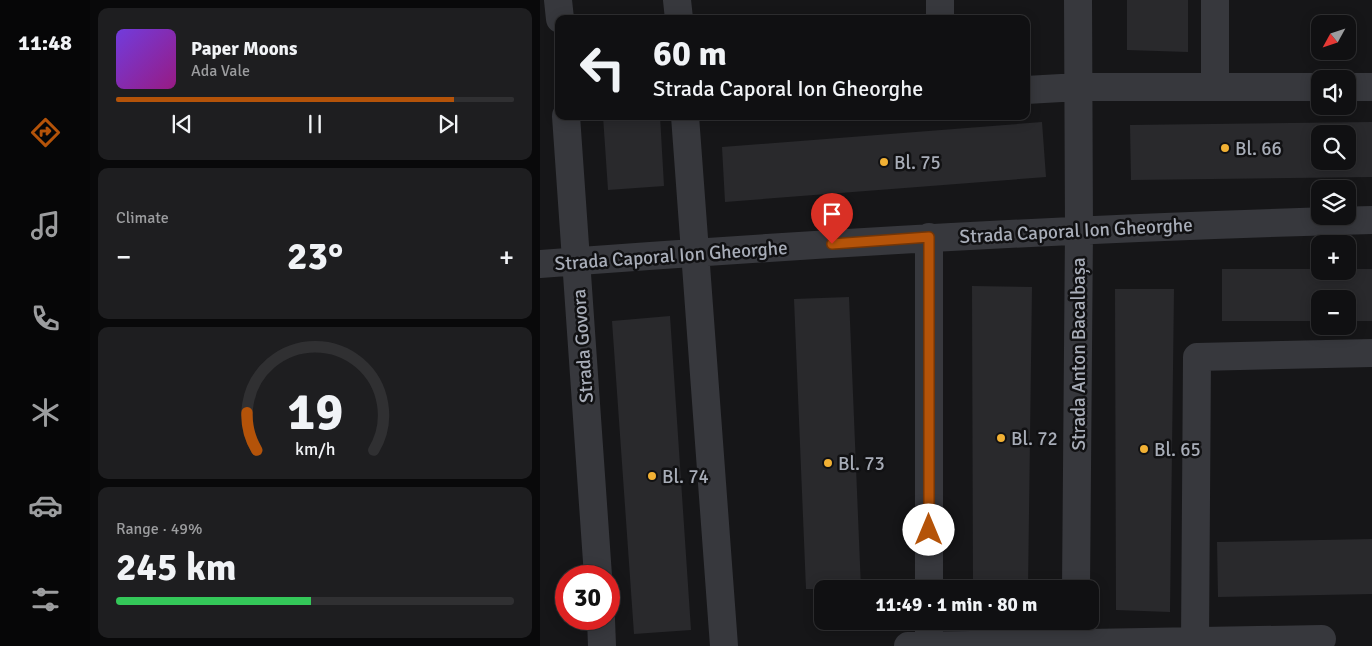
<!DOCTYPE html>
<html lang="en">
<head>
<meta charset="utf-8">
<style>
	:root { --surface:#101012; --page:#1e1e20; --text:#f1f3f6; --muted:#9c9d9f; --line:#303032; --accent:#b45309 }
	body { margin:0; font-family:Signika,sans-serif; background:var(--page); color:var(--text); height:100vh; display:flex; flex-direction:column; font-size:19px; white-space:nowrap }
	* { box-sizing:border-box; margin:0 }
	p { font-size:16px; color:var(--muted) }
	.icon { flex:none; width:28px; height:28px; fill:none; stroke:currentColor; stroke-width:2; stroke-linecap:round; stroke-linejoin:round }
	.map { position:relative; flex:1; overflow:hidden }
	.side { display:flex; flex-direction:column; gap:8px; padding:8px; background:#09090a; width:450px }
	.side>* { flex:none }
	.hud { position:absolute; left:15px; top:15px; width:475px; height:105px; border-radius:10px; box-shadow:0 2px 12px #0003,0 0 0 1px var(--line); background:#101012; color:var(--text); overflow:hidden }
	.needle { width:32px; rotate:230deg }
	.controls { position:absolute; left:771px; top:15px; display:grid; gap:10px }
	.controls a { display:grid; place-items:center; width:45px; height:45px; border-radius:10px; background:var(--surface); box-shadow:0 2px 12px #0003,0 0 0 1px var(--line); font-size:25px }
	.speed { position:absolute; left:15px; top:565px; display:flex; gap:10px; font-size:25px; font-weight:700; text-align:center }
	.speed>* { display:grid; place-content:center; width:65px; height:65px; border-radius:50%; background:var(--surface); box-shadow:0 2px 12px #0003,0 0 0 1px var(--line); line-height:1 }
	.speed .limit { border:8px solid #d22; background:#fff; color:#111 }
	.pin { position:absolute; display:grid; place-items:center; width:42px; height:42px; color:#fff; margin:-51px -21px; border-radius:50% 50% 50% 0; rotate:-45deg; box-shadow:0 0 5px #0007 }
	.pin .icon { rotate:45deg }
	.me { position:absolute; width:55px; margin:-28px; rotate:0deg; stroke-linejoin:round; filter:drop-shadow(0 0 4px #0008) }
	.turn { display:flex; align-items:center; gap:18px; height:105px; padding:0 15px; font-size:22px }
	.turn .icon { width:65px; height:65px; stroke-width:2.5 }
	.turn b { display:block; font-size:35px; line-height:42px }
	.big { font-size:38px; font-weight:700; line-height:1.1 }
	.side .widget { flex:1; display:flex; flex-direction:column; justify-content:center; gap:8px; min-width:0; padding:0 18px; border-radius:10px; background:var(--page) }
	.side .dial { align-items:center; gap:0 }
	.dial svg { height:130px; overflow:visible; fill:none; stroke:var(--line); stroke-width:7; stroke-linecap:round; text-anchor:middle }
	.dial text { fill:var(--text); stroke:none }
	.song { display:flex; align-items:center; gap:15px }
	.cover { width:60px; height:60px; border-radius:8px; background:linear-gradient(135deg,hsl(260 70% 55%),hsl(310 70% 35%)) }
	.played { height:5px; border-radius:2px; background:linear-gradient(90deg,var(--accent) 85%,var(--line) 85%) }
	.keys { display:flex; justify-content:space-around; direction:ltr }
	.heat { display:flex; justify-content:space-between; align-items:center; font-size:28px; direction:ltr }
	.charge { height:8px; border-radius:4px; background:linear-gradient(90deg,#34c759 49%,var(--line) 0) }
	.trip { position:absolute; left:274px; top:580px; width:285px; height:50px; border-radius:10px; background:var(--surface); box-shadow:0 2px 12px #0003,0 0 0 1px var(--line); font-weight:700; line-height:50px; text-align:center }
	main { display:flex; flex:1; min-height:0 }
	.tabs { display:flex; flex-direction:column; width:90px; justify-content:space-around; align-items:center; background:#060607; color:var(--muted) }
	.tabs .icon { width:35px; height:35px }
	.tabs .on { color:var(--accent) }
	.tabs b { font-size:22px; color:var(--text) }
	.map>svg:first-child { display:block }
</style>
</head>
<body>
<main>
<nav class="tabs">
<b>11:48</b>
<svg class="icon on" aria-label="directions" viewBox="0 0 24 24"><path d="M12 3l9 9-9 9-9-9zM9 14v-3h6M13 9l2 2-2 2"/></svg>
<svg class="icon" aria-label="music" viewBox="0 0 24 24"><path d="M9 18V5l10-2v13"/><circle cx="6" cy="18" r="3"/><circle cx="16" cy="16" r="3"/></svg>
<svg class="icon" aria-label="phone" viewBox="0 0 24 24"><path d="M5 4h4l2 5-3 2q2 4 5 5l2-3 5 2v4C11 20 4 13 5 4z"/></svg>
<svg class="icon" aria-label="climate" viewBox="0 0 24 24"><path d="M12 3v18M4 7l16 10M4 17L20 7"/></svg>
<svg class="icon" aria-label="car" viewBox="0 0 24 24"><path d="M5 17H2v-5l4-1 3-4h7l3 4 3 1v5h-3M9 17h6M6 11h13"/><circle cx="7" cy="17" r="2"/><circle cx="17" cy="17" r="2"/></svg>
<svg class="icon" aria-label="filters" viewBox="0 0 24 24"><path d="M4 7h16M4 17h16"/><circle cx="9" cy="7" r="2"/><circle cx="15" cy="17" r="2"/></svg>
</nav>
<section class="side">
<div class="widget">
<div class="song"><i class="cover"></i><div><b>Paper Moons</b><p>Ada Vale</p></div></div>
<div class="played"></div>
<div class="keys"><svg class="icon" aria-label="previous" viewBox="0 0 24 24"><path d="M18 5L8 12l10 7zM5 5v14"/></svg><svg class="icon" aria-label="pause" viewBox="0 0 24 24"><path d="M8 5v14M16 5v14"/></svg><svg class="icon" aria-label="next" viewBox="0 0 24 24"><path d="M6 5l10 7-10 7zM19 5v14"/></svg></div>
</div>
<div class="widget"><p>Climate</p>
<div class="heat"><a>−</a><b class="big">23°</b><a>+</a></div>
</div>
<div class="widget dial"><svg viewBox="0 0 100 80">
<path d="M14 69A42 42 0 1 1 86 69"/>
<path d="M14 69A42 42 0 0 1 8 46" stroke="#b45309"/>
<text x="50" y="56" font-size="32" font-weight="700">19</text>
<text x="50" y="72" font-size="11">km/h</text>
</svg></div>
<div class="widget"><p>Range · 49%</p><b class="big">245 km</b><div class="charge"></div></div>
</section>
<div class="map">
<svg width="832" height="646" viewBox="0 0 832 646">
	<rect width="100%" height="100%" fill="#161618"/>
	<path fill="#29292c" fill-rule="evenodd" d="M 587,0 L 648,0 L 648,52 L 587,50 Z
		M 63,116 L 120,116 L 124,186 L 68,190 Z
		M 502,122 L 506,177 L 185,202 L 182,147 Z
		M 832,122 L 832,177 L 591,180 L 590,125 ZM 780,134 L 808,134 L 808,161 L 780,161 Z
		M 682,269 L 780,269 L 780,271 L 808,271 L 808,269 L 832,269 L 832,321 L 808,321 L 808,299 L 780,299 L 780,321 L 682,321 Z
		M 432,286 L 492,287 L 488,589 L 433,589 Z
		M 575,289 L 634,289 L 630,612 L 576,610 Z
		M 309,297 L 321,589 L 266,589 L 254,299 Z
		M 130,316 L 151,630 L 94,634 L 72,321 Z
		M 832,539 L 832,594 L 678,597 L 677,542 Z"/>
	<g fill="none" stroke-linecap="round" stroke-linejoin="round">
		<path stroke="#37383d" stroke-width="28" d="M 18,0 L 20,19
			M 137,0 L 139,19
			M 400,0 L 400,19
			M 675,87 L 780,87
			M 808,87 L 832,87
			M 486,90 L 539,87 L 675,87 L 675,0
			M 26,116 L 58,576
			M 145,116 L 184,646
			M 0,264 C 277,243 554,227 832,220
			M 389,589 L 389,237
			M 536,589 L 539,230 L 538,0
			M 61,619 L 62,646
			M 655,641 L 657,357 L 832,353
			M 389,645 L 389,621
			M 368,646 L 782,639"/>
	</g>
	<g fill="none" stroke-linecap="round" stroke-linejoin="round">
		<defs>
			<path id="route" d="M 292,244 L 389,237 L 389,530"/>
		</defs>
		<use href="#route" stroke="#753606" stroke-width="12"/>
		<use href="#route" stroke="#b45309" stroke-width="9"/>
	</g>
	<g fill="#f2b134" stroke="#111113" stroke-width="2">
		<circle cx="685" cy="148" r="5"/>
		<circle cx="344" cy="162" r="5"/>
		<circle cx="461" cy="438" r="5"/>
		<circle cx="604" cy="449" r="5"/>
		<circle cx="288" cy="463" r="5"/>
		<circle cx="112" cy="476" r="5"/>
	</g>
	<g text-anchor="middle" stroke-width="5" stroke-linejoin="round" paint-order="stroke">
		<g font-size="19" fill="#a8adb8" stroke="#111113" text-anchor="start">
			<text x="695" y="155">Bl. 66</text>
			<text x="354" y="169">Bl. 75</text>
			<text x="471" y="445">Bl. 72</text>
			<text x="614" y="456">Bl. 65</text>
			<text x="298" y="470">Bl. 73</text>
			<text x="122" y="483">Bl. 74</text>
		</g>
		<g font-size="19" fill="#a8adb8" stroke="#111113">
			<text transform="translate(536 230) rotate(-3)" y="7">Strada Caporal Ion Gheorghe</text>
			<text transform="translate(131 255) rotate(-4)" y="7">Strada Caporal Ion Gheorghe</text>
			<text transform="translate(42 346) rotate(-94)" y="7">Strada Govora</text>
			<text transform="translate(538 354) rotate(-90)" y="7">Strada Anton Bacalbașa</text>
		</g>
	</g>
</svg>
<div class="controls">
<a><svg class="needle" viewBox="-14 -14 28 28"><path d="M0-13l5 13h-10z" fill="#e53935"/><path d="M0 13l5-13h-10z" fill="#9c9d9f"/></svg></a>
<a><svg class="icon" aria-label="sound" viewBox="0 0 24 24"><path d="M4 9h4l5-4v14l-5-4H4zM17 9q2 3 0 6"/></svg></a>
<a><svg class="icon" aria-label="search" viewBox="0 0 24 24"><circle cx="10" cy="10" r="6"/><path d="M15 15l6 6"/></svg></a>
<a><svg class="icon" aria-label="layers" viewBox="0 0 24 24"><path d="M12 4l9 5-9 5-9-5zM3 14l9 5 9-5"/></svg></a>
<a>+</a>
<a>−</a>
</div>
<div class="speed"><div class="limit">30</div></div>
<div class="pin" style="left:292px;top:244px;background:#d93025"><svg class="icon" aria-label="arrive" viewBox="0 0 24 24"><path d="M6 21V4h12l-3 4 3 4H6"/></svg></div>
<svg class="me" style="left:389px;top:530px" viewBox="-20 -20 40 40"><circle r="19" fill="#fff"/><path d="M0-13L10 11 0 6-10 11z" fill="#b45309"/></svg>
<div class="trip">11:49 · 1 min · 80 m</div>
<div class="hud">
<div class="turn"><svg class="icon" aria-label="left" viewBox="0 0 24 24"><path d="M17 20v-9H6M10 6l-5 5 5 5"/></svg><div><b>60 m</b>Strada Caporal Ion Gheorghe</div></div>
</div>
</div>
</main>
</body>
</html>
